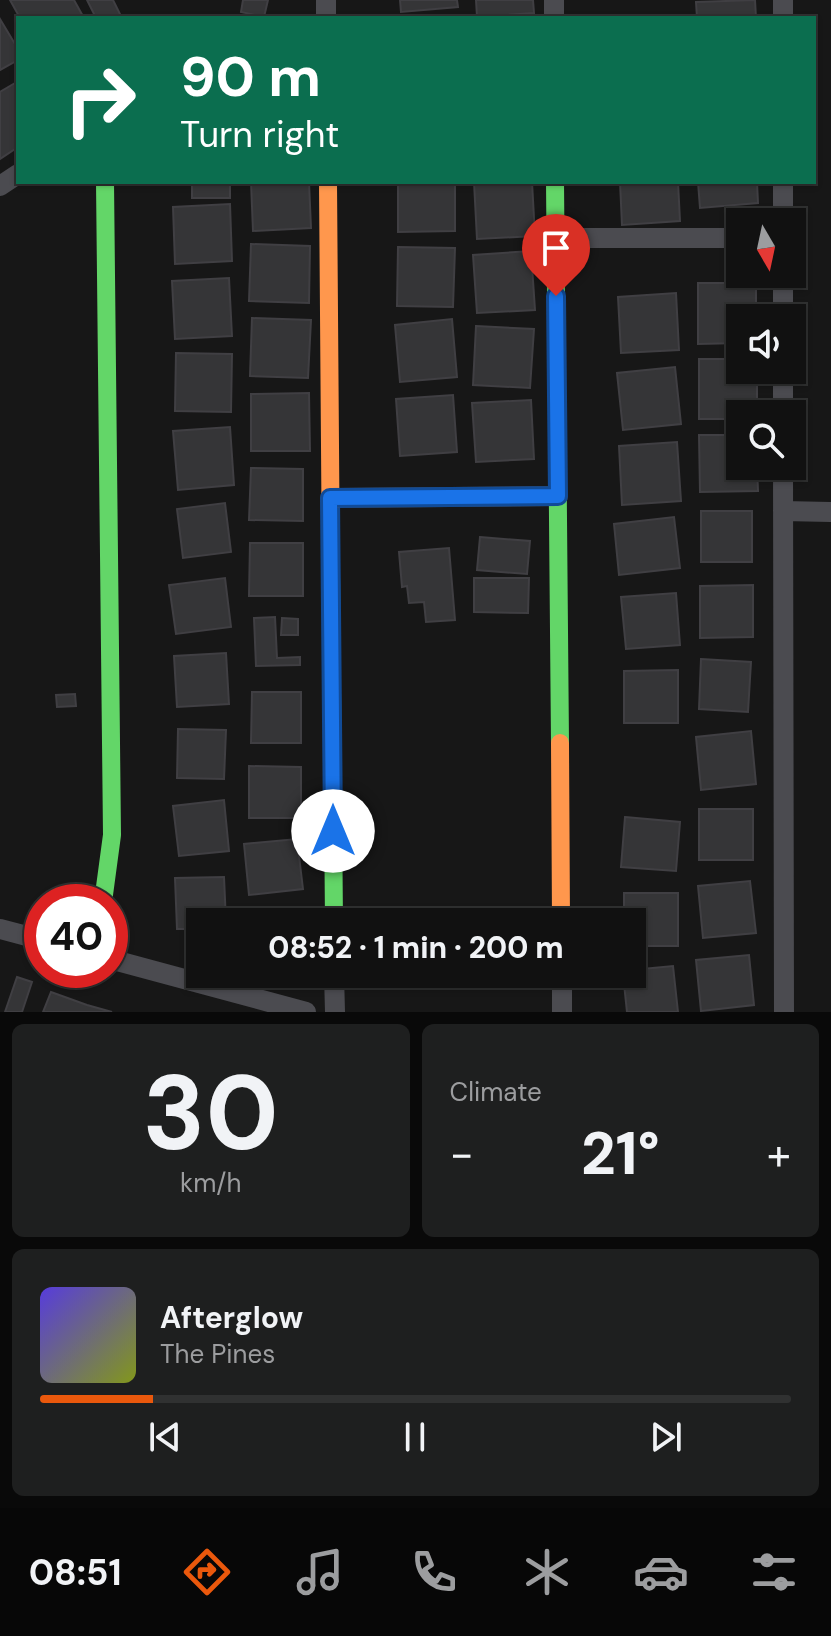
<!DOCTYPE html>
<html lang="en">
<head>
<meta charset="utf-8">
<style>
	:root { --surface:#111; --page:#1e1f1f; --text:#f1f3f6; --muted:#9c9d9f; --line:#303131; --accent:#ea580c }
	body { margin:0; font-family:"DM Sans",sans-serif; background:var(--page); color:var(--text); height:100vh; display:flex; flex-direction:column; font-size:30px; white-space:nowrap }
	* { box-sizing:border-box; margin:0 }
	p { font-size:26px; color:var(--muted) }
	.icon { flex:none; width:44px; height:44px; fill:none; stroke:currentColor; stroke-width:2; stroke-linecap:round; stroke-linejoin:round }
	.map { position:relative; height:1012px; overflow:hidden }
	.details { display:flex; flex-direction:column; gap:12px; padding:12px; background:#090909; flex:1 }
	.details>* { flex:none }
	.hud { position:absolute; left:16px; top:16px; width:800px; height:168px; border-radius:0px; box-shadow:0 2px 6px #0004,0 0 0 2px var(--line); background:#0b6e4f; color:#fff; overflow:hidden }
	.needle { width:52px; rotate:171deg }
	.fabs { position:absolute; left:726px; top:208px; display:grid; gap:16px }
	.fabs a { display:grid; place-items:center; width:80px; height:80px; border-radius:0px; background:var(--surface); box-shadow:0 2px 6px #0004,0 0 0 2px var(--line); font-size:40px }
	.speed { position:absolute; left:24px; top:884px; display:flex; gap:16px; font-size:40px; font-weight:700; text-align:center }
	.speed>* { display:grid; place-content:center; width:104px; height:104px; border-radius:50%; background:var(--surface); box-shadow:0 2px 6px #0004,0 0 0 2px var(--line); line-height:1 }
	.speed .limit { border:12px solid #d22; background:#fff; color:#111 }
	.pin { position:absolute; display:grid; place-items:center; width:68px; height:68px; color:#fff; margin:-82px -34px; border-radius:50% 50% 50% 0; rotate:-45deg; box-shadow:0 0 8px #0007 }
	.pin .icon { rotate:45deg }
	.me { position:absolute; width:88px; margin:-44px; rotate:0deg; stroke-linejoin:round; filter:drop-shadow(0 0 6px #0008) }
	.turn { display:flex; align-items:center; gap:28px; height:168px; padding:0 32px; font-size:36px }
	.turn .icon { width:104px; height:104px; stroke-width:2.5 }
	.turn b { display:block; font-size:56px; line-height:68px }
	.big { font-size:60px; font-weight:800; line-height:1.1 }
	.details .card { flex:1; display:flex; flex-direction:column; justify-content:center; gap:12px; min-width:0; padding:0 28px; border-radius:12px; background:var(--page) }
	.details .dial { align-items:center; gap:0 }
	.dial b { font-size:104px; line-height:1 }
	.song { display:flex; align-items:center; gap:24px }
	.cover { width:96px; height:96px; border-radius:12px; background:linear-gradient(135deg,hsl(250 70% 55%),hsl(70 70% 35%)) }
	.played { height:8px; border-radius:4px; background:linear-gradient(90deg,var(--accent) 15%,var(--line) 15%) }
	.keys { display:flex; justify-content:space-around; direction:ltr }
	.heat { display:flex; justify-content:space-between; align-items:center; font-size:44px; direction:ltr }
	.details .tiles { flex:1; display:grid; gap:12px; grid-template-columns:1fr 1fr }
	.card:last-child { grid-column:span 2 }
	.trip { position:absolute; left:186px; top:908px; width:460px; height:80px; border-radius:0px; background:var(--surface); box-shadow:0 2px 6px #0004,0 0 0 2px var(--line); font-weight:800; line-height:80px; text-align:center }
	.dock { display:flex; height:128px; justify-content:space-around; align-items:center; background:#070707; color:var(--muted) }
	.dock .icon { width:56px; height:56px }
	.dock .active { color:var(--accent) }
	.dock b { font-size:36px; color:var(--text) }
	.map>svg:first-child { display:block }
</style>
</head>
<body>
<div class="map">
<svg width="831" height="1012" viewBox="0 0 831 1012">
	<rect width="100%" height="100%" fill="#171717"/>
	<path fill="#353537" stroke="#403f43" stroke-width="2" d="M 10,0 L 74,0 L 84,18 L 20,18 Z
		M 87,0 L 113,0 L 121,16 L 96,18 Z
		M 243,0 L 268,0 L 264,17 L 241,12 Z
		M 400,0 L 457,0 L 458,7 L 401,12 Z
		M 476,0 L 533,0 L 534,13 L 477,17 Z
		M 755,0 L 756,18 L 697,18 L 696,2 Z
		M 0,19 L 18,49 L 18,60 L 0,70 Z
		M 15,83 L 18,88 L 18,147 L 0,159 L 0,92 Z
		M 192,182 L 230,182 L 230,198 L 192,198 Z
		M 251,182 L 309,182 L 311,228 L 253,231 Z
		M 398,182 L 455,182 L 455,231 L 398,232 Z
		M 474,182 L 532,182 L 535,236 L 477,239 Z
		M 620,182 L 678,182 L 680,221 L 622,225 Z
		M 698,182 L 757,182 L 758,203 L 700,208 Z
		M 230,204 L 232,261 L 175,264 L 173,207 Z
		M 251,244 L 310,246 L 309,303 L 249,301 Z
		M 398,247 L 455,248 L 453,307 L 397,306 Z
		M 531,251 L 535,310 L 477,313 L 473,255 Z
		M 229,278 L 232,336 L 175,339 L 172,281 Z
		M 698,283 L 756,283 L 756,318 L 740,318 L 740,343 L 698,344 Z
		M 676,293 L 679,350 L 621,353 L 618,297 Z
		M 252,318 L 311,320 L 308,378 L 250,376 Z
		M 452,319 L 457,377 L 400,382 L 395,325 Z
		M 476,326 L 534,329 L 530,388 L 473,385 Z
		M 176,353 L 232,354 L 231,412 L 175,411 Z
		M 699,359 L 740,359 L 740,370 L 757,370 L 757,414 L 740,414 L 740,419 L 699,419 Z
		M 675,367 L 681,424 L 623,430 L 617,373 Z
		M 309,393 L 310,451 L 251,451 L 251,394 Z
		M 453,395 L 457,452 L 400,456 L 396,399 Z
		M 531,400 L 534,459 L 476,462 L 472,403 Z
		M 230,427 L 234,485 L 178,490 L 173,431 Z
		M 699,435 L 740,435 L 740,466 L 757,466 L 758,491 L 700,492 Z
		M 677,442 L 681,501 L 622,505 L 619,446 Z
		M 251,468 L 303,469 L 303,521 L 249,520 Z
		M 225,503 L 231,552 L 183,558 L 177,509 Z
		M 701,511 L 752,511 L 752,562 L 701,562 Z
		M 674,517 L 680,568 L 619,575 L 614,524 Z
		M 480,537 L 530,541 L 527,574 L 477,570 Z
		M 250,543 L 303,543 L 303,596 L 249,596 Z
		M 449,548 L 455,620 L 426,622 L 424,602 L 409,603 L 407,586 L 402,587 L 399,552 Z
		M 225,578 L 231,627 L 176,634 L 169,585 Z
		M 474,578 L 529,578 L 528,613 L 474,612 Z
		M 753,585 L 753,637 L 700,638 L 700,586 Z
		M 676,593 L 680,645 L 626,649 L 621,597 Z
		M 275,617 L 277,658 L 300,657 L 300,665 L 256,666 L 254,618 Z
		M 282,618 L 298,619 L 298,635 L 281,635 Z
		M 226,653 L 229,704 L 177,707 L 174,656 Z
		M 701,659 L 751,662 L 748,712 L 699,709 Z
		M 678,670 L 678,723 L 624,723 L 624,671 Z
		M 252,692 L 301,692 L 301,743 L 251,743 Z
		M 75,694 L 76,706 L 57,707 L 56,695 Z
		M 178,729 L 226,730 L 224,779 L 177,778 Z
		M 751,731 L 756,784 L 701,790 L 696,737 Z
		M 249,766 L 301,767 L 301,818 L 249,818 Z
		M 224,800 L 229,851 L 179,856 L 173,806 Z
		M 699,809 L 753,809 L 753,860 L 699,860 Z
		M 625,817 L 680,822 L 676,871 L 621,867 Z
		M 297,839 L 303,889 L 249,895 L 244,844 Z
		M 224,877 L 226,922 L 200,922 L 200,929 L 177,929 L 175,878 Z
		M 750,881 L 756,933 L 703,938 L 698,886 Z
		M 624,893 L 678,893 L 678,946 L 632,946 L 632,922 L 624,922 Z
		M 298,912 L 299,922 L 247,922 L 246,918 Z
		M 749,955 L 754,1005 L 701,1011 L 696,960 Z
		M 673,966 L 678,1012 L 627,1012 L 623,974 L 632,974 L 632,970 Z
		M 17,977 L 32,982 L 22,1012 L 5,1012 Z
		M 51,992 L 87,1005 L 112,1012 L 43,1012 Z"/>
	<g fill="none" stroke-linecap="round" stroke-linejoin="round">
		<path stroke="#4b4b50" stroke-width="20" d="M 326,0 L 326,18
			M 554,0 L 554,18
			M 783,0 L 783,18
			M 783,182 L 783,222
			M 0,186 L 18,174
			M 556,238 L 740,238
			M 783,274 L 783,318
			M 783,370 L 783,414
			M 783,466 L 784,1012
			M 330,498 L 558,496
			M 783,511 L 831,512
			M 0,929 L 42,940
			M 110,959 L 306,1012
			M 334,974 L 335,1012
			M 562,974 L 562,1012"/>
		<path stroke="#63d668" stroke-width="18" d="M 555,182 L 560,743
			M 331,576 L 334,922
			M 103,902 L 112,835 L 105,182"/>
		<path stroke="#ff974d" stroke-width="18" d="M 328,182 L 331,576
			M 560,743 L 561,922"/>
	</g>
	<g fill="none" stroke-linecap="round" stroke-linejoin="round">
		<defs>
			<path id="route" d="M 333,831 L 330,498 L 558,496 L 556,296"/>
		</defs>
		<use href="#route" stroke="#114b97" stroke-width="20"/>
		<use href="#route" stroke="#1a73e8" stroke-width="14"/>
	</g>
</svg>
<div class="fabs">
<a><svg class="needle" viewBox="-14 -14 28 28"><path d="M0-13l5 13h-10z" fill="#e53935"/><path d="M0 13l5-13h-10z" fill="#9c9d9f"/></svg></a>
<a><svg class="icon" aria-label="sound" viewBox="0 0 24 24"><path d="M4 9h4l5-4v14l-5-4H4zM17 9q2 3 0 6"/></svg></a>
<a><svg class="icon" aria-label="search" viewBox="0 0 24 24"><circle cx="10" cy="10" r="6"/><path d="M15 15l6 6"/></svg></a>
</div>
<div class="speed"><div class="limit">40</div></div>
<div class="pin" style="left:556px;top:296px;background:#d93025"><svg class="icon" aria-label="arrive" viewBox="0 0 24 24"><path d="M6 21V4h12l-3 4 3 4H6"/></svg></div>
<svg class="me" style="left:333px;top:831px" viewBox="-20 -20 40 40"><circle r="19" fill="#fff"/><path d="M0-13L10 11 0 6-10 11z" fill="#1a73e8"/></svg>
<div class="trip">08:52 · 1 min · 200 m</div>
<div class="hud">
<div class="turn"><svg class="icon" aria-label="right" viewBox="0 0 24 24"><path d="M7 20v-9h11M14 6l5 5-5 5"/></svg><div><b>90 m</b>Turn right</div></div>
</div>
</div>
<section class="details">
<div class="tiles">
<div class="card dial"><b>30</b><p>km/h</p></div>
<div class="card"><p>Climate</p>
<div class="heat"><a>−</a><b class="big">21°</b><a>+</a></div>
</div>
<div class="card">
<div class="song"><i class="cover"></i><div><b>Afterglow</b><p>The Pines</p></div></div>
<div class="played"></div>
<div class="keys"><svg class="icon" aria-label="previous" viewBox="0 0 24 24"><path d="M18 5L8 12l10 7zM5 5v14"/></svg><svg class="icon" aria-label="pause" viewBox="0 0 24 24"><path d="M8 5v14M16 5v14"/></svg><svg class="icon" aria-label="next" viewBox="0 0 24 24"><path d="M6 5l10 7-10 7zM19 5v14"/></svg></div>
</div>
</div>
</section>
<nav class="dock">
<b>08:51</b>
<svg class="icon active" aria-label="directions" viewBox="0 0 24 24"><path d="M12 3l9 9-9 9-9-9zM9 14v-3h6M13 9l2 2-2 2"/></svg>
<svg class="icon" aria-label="music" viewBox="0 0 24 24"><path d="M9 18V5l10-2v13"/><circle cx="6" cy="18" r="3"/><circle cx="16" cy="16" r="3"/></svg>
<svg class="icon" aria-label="phone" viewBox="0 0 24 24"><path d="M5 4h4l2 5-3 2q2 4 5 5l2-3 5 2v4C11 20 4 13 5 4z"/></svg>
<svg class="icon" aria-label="climate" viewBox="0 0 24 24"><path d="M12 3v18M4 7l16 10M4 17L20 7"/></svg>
<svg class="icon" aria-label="car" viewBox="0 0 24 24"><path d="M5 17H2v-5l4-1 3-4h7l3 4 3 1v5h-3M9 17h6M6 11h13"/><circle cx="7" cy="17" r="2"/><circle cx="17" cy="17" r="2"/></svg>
<svg class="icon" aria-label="filters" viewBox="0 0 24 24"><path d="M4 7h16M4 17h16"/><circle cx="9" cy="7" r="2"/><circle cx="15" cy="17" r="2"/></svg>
</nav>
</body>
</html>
